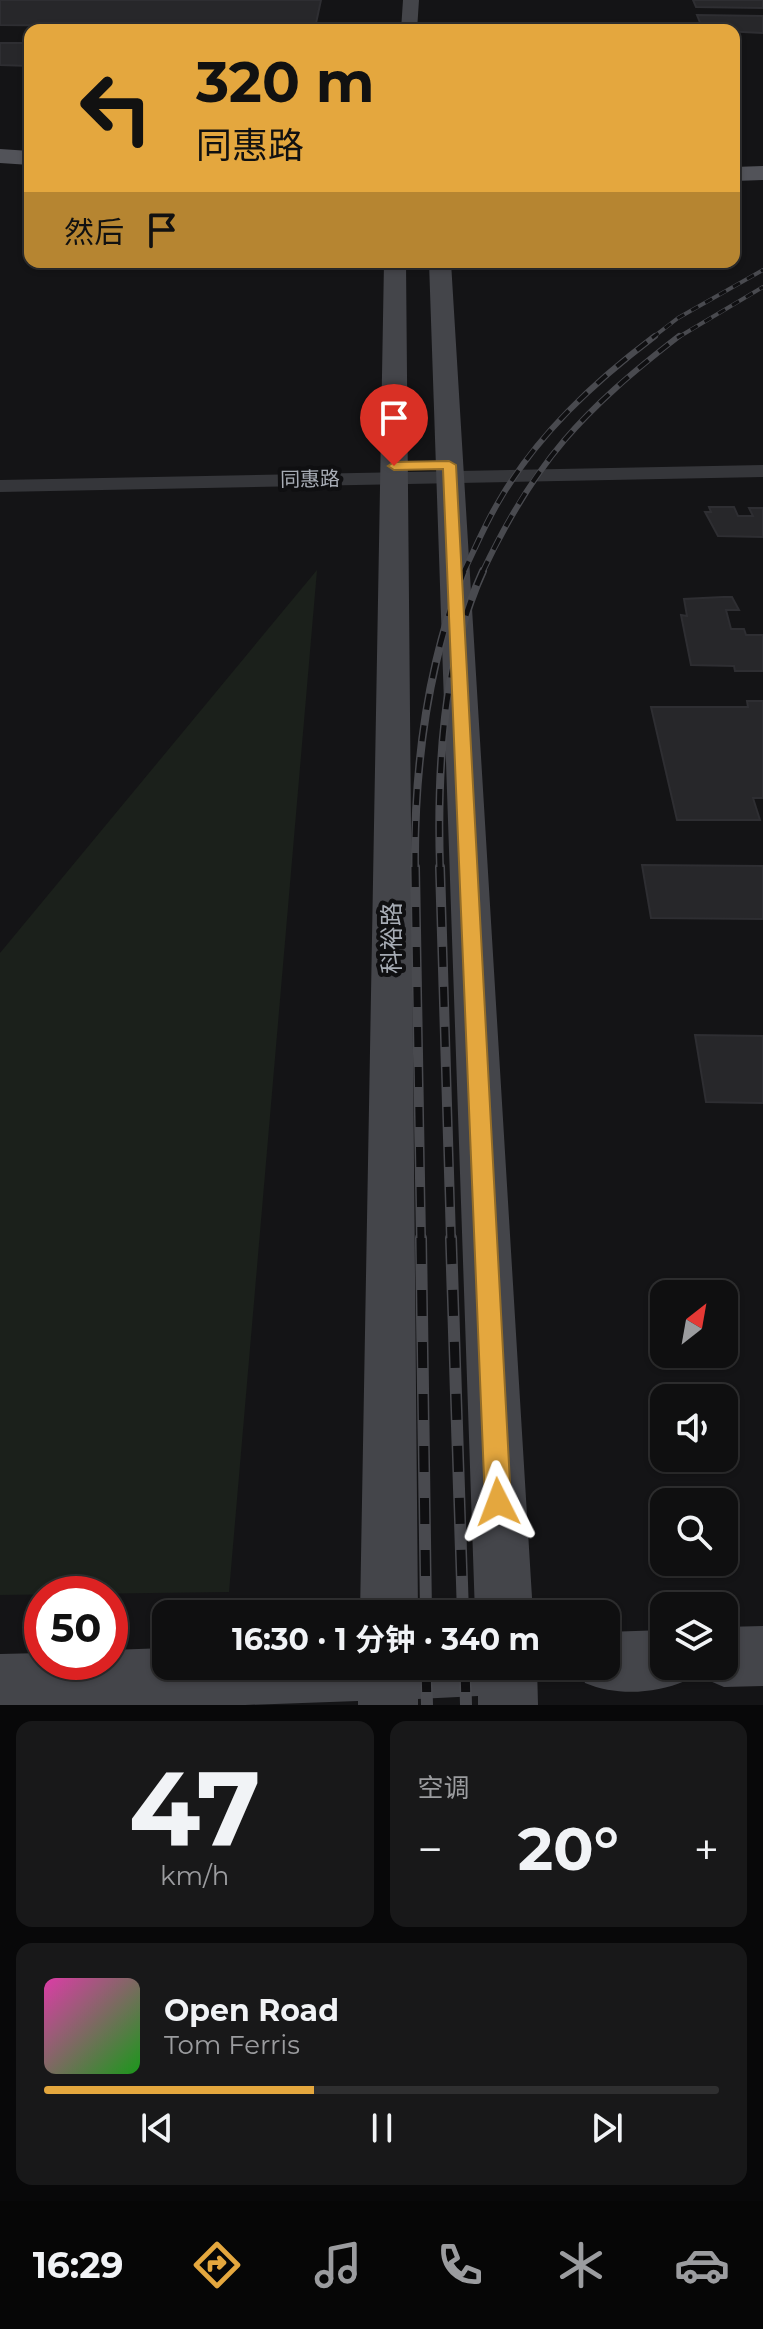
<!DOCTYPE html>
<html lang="zh">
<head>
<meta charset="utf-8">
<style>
	:root { --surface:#0f0f10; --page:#181819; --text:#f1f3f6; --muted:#9b9c9f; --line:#2f2f30; --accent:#e4a73e }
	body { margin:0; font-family:Montserrat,"Noto Sans SC",sans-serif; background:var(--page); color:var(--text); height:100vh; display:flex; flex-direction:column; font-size:30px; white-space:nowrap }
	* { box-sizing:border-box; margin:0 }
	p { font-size:26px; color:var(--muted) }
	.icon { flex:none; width:44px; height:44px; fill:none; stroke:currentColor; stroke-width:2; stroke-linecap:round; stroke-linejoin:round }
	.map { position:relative; height:1705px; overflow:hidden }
	.panel { display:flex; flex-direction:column; gap:16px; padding:16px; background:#080809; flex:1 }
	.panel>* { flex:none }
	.top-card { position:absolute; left:24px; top:24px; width:716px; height:244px; border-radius:16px; box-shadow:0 2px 6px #0004,0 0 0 2px var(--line); background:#e4a73e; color:#111; overflow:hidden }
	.needle { width:52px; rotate:31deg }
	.buttons { position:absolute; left:650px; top:1280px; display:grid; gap:16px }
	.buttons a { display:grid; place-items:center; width:88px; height:88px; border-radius:16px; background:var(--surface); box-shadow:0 2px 6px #0004,0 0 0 2px var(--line); font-size:40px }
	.speed { position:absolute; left:24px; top:1576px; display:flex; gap:16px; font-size:40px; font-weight:700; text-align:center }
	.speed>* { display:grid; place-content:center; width:104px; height:104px; border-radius:50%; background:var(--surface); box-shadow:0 2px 6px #0004,0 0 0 2px var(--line); line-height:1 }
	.speed .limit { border:12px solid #d22; background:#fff; color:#111 }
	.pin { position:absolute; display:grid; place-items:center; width:68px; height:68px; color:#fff; margin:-82px -34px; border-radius:50% 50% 50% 0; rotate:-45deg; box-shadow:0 0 8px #0007 }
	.pin .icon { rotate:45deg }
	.me { position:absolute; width:88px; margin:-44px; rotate:357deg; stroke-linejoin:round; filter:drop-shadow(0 0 6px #0008) }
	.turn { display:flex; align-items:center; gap:28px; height:168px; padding:0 40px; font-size:36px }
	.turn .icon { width:104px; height:104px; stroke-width:2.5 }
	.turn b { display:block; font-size:56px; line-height:68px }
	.then { display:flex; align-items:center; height:76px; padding:0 40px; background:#0003; gap:16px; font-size:30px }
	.big { font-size:60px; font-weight:700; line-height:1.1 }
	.panel .tile { flex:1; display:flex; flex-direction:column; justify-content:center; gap:12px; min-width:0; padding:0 28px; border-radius:16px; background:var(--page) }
	.panel .dial { align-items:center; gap:0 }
	.dial b { font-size:104px; line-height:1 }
	.song { display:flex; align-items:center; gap:24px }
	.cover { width:96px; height:96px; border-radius:12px; background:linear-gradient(135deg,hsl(320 70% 55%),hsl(120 70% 35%)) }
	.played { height:8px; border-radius:4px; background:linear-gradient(90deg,var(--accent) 40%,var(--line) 40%) }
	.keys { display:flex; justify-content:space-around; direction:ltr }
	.heat { display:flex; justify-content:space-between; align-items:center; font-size:44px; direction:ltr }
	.panel .tiles { flex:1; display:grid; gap:16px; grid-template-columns:1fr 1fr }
	.tile:last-child { grid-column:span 2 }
	.trip { position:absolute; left:152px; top:1600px; width:468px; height:80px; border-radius:16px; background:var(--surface); box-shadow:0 2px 6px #0004,0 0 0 2px var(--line); font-weight:700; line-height:80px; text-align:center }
	.dock { display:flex; height:128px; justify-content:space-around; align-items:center; background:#060606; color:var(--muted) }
	.dock .icon { width:56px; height:56px }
	.dock .current { color:var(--accent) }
	.dock b { font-size:36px; color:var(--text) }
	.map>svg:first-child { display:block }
</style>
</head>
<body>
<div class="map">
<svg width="763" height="1705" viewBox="0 0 763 1705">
	<rect width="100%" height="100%" fill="#141416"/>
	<path fill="#1b201b" d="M 317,570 L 229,1592 L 0,1595 L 0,953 Z"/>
	<path fill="#27272a" stroke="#2e2e32" stroke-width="2" d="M 0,0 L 321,0 L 315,28 L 0,25 Z
		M 693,0 L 763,0 L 763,8 L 696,7 Z
		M 697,15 L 763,16 L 763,33 L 703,30 Z
		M 0,43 L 30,43 L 30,66 L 0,65 Z
		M 709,507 L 734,507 L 738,516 L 753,516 L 749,508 L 763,508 L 763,537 L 718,536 L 705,512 L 711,512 Z
		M 723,597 L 732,597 L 739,610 L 726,610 L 731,629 L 744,629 L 746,635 L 763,635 L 763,671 L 735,671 L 734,666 L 691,665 L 681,615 L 687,616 L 684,599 Z
		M 747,701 L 763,701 L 763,798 L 753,798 L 760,820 L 677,820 L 651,707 L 748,707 Z
		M 642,865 L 763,866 L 763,919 L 651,918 Z
		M 695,1035 L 763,1036 L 763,1103 L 706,1102 Z"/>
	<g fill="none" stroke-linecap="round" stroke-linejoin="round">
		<path fill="#35363a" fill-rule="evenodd" d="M 763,465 L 763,477 L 0,492 L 0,480 Z"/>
		<path fill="#44454a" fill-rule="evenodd" d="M 403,0 L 419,0 L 417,30 L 401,30 Z
			M 384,262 L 406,262 L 418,1614 L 360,1614 Z
			M 429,262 L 451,262 L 533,1614 L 475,1614 Z
			M 763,1626 L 763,1686 L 724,1687 L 703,1678 L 698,1666 L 724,1666 L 724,1627 Z
			M 664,1630 L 664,1666 L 691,1666 L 685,1681 C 654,1694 616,1696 585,1683 L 578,1666 L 606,1666 L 606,1632 Z
			M 166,1648 L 166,1666 L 537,1666 L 538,1705 L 478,1705 L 478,1696 L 418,1699 L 418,1705 L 358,1705 L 358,1701 L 245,1705 L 0,1705 L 0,1654 L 42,1653 L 42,1662 L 110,1662 L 110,1650 Z"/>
		<path fill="#525359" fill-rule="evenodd" d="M 0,149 L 30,151 L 30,165 L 0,163 Z
			M 763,166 L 763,180 L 734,181 L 734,167 Z"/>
		<defs>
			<path id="rail-far4" d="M 652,338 L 678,318 L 763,270
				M 677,338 L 763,287"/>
			<path id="rail-far3" d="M 463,573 C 475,549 485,524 499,501 C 537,435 594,382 655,336
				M 482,573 C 535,461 582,411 679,336"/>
			<path id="rail-far2" d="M 415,869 C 414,768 427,666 464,571
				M 440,869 C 437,773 442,660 483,571"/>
			<path id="rail-far1" d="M 415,867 L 421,1240
				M 440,867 L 451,1240"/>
			<path id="rail" d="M 421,1238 L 426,1614
				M 451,1238 L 463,1614
				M 426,1666 L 427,1705
				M 465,1666 L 466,1705"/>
		</defs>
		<use href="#rail-far4" stroke="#494a4f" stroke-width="4"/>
		<use href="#rail-far3" stroke="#494a4f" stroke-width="6"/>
		<use href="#rail-far2" stroke="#494a4f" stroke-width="8"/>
		<use href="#rail-far1" stroke="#494a4f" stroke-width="10"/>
		<use href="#rail" stroke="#494a4f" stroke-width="12"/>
		<use href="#rail-far4" stroke="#0f0f11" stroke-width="3" stroke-dasharray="8" stroke-linecap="butt"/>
		<use href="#rail-far3" stroke="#0f0f11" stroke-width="4" stroke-dasharray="13" stroke-linecap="butt"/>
		<use href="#rail-far2" stroke="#0f0f11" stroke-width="5" stroke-dasharray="16" stroke-linecap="butt"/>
		<use href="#rail-far1" stroke="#0f0f11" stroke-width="7" stroke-dasharray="20" stroke-linecap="butt"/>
		<use href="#rail" stroke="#0f0f11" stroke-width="9" stroke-dasharray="26" stroke-linecap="butt"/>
	</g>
	<path fill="#e4a73e" stroke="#946d28" stroke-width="2" d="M 449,461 L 456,465 L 511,1502 L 508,1511 L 498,1515 L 489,1511 L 485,1502 L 443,469 L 394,470 L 388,466 L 394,462 Z"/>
	<g text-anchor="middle" stroke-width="8" stroke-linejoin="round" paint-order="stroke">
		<g font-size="20" fill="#a7acb5" stroke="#0f0f11">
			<text transform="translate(310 479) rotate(-1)" y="7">同惠路</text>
		</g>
		<g font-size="24" fill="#a7acb5" stroke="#0f0f11">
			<text transform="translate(392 938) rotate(-90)" y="8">科裕路</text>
		</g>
	</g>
</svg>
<div class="buttons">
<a><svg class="needle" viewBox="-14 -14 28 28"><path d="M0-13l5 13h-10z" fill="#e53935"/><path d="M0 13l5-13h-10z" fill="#9b9c9f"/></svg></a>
<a><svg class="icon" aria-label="sound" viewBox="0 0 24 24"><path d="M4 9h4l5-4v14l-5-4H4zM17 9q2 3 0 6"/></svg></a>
<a><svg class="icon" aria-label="search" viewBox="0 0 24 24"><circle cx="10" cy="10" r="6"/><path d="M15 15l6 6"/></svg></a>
<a><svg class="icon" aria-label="layers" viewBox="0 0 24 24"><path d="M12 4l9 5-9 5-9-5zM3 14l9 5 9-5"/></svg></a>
</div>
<div class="speed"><div class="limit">50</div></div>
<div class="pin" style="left:394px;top:466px;background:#d93025"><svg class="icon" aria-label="arrive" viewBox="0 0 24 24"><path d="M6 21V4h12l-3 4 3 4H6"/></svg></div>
<svg class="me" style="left:498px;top:1502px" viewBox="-20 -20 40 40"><path d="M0-17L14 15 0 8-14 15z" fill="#e4a73e" stroke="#fff" stroke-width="4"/></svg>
<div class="trip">16:30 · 1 分钟 · 340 m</div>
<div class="top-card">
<div class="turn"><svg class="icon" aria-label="left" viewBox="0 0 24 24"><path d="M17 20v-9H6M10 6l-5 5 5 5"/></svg><div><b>320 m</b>同惠路</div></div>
<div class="then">然后<svg class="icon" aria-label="arrive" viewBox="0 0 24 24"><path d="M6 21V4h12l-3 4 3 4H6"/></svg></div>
</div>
</div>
<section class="panel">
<div class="tiles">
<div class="tile dial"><b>47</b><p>km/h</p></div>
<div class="tile"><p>空调</p>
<div class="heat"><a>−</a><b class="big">20°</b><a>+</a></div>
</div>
<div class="tile">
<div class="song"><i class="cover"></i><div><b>Open Road</b><p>Tom Ferris</p></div></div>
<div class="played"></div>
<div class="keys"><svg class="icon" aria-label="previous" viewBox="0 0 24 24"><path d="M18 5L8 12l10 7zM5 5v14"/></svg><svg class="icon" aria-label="pause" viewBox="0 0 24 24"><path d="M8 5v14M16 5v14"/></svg><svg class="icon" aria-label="next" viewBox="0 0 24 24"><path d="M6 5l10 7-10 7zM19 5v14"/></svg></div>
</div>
</div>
</section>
<nav class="dock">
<b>16:29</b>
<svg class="icon current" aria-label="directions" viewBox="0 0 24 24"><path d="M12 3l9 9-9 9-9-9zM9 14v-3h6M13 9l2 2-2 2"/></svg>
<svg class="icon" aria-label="music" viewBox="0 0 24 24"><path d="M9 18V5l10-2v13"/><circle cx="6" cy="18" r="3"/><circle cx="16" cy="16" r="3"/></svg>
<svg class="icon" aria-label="phone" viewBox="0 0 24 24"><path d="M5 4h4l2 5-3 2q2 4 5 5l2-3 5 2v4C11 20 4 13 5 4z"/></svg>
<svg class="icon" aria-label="climate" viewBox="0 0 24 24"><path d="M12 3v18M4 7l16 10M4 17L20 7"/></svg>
<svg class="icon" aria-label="car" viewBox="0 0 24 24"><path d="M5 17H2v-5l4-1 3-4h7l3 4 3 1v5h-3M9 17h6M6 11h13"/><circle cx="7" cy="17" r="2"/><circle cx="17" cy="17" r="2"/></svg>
</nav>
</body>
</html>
